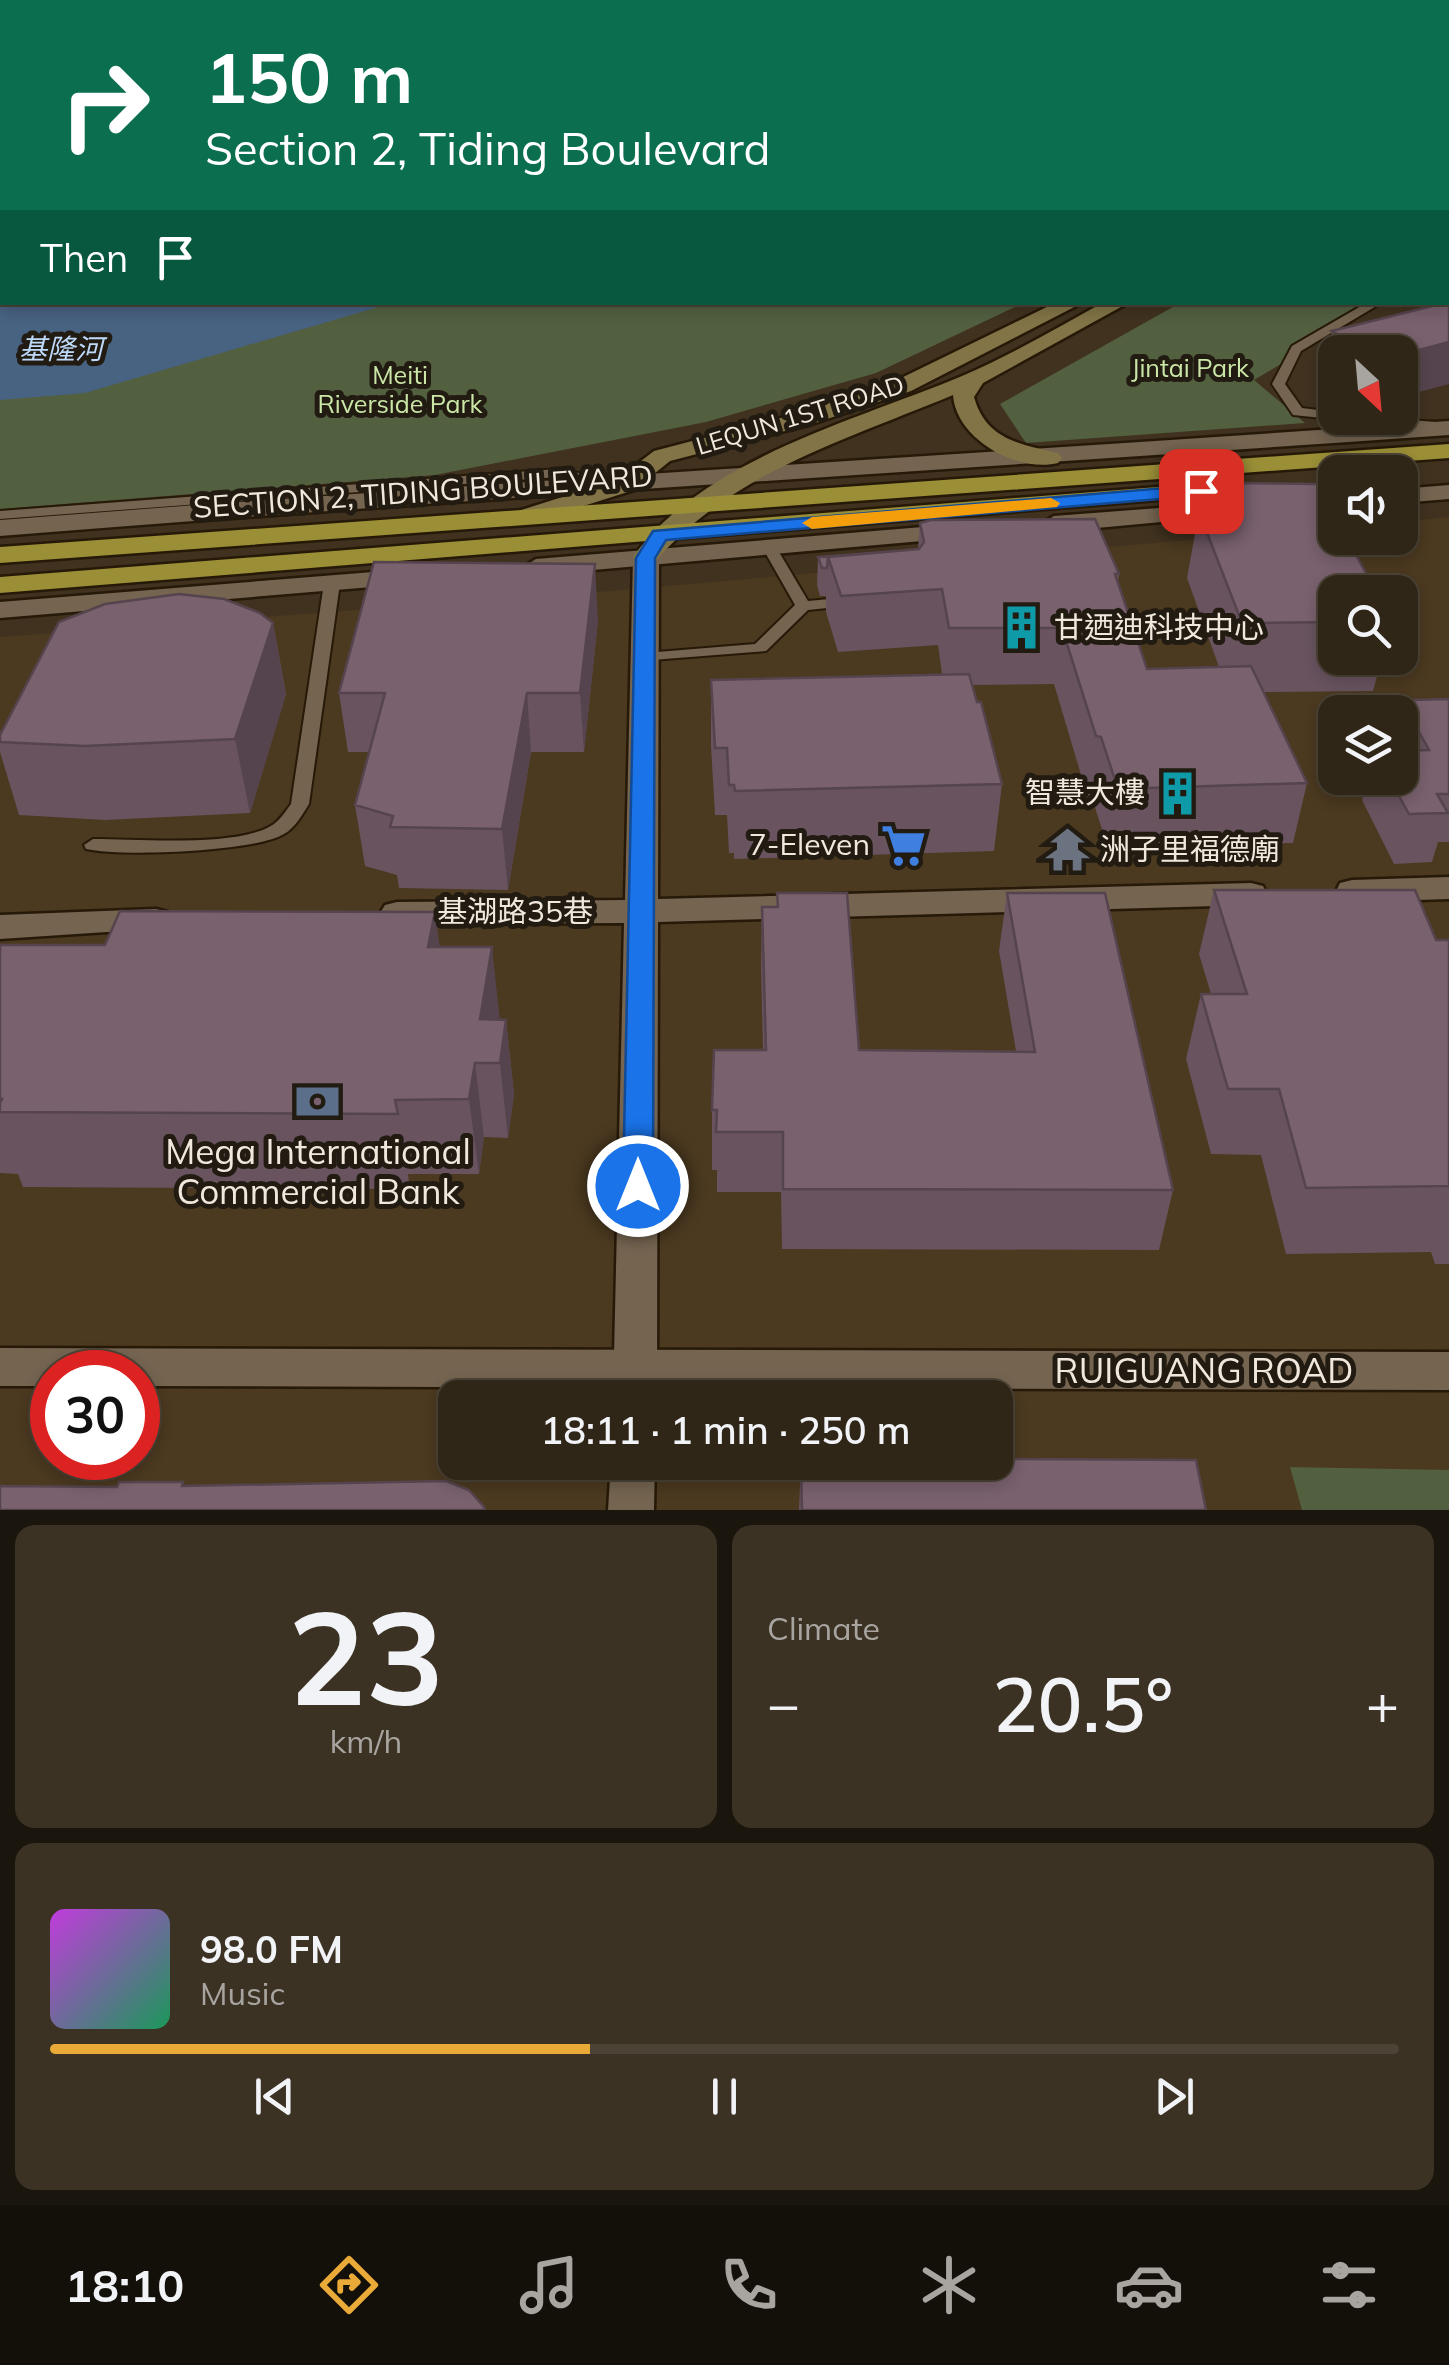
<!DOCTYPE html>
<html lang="en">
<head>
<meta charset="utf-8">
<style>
	:root { --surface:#302617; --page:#3c3224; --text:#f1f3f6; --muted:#a8a5a1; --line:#4b4336; --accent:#e9aa38 }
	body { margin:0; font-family:Mulish,"Noto Sans TC",sans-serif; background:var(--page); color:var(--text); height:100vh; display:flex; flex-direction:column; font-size:38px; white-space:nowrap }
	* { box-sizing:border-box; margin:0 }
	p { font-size:32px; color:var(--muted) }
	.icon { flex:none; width:55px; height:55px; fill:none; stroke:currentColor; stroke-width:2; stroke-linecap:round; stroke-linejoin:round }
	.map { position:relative; height:1510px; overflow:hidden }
	.sheet { display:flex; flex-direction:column; gap:15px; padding:15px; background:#1a150d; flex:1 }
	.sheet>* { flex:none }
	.guide { position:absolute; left:0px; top:0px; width:1450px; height:305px; box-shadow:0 5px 15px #0003,0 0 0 2px var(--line); background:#0b6e4f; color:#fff; overflow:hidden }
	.needle { width:65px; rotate:154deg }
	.tools { position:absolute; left:1318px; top:335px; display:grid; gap:20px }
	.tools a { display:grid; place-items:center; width:100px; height:100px; border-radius:20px; background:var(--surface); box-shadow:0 5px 15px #0003,0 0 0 2px var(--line); font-size:50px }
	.speed { position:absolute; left:30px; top:1350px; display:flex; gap:20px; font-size:50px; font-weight:700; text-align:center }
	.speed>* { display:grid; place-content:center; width:130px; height:130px; border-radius:50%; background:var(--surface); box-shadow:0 5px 15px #0003,0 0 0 2px var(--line); line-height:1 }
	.speed .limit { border:15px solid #d22; background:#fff; color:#111 }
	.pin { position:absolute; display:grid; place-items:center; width:85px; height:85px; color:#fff; margin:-42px; border-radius:20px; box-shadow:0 5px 15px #0006 }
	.me { position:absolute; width:110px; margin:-55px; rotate:0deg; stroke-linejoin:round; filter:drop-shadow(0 0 8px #0008) }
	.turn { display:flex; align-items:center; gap:35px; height:210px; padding:0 40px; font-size:45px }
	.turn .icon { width:130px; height:130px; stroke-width:2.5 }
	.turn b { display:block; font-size:70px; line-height:85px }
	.then { display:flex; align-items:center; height:95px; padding:0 40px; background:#0003; gap:20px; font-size:38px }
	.big { font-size:75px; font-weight:600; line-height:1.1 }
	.sheet .card { flex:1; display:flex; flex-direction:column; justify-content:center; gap:15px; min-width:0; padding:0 35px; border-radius:20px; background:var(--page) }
	.sheet .dial { align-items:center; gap:0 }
	.dial b { font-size:130px; line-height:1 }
	.song { display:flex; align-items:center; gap:30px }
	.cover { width:120px; height:120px; border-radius:15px; background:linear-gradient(135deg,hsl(290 70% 55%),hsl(150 70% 35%)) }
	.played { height:10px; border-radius:5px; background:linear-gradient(90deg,var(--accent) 40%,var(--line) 40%) }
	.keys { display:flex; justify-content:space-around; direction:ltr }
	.heat { display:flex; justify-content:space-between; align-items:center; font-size:55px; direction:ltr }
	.sheet .tiles { flex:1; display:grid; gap:15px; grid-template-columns:1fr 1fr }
	.card:last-child { grid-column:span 2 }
	.trip { position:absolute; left:438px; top:1380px; width:575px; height:100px; border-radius:20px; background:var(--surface); box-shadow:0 5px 15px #0003,0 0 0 2px var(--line); font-weight:600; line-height:100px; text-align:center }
	.dock { display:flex; height:160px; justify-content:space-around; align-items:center; background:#130f09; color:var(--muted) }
	.dock .icon { width:70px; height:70px }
	.dock .on { color:var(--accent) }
	.dock b { font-size:45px; color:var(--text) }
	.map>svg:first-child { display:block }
</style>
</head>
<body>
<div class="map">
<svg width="1449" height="1510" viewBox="0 0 1449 1510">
	<rect width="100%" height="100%" fill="#40321f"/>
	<path fill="#4b3920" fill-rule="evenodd" d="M 1449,517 L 1449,1510 L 0,1510 L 0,637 L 610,591 L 1335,527 L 1335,538 L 1400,538 L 1400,522 ZM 1335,592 L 1400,592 L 1400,658 L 1335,658 ZM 1335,712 L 1400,712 L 1400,778 L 1335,778 ZM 52,1372 L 138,1372 L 138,1458 L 52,1458 ZM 455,1398 L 995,1398 L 995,1462 L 455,1462 Z"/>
	<path fill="#526040" d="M 0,0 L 627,0 L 2,2 L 2,166 Z
		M 1026,0 L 1449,0 L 1449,100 L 1448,2 L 1022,2 Z
		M 388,303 L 1023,303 L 876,373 L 706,422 L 435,475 L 0,509 L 0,378 Z
		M 1180,303 L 1383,303 L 1254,380 L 1305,423 L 1026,443 L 1000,404 Z
		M 1290,1467 L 1449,1470 L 1449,1510 L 1302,1510 Z"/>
	<path fill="#486282" d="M 640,0 L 1032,0 L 636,2 Z
		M 0,176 L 2,302 L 392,303 L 85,393 L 0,400 Z"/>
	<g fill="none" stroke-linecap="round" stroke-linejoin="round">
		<defs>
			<path id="service" d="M 1449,45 L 1449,51 L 1448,52 L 1448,46 Z
				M 1368,302 L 1383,302 L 1301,351 L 1285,384 L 1302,408 L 1335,412 L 1335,418 L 1384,418 L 1449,423 L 1449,431 L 1293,415 L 1272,384 L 1292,346 Z
				M 558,469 L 605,478 L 612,482 L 605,486 L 558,477 L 0,519 L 0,511 Z
				M 769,543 L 776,547 L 808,601 L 850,597 L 856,599 L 858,602 L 856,605 L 808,610 L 766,651 L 639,661 L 637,658 L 645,653 L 755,644 L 795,605 L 762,547 Z
				M 332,578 L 340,583 L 309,804 C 302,815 295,828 284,834 C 254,852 121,857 86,849 L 84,845 L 93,839 C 138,839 231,847 269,827 C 279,822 285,812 291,804 L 324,583 Z"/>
			<path id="minor" d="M 646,549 L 659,557 L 658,899 L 1251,883 L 1263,886 L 1267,894 L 1263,902 L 1251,905 L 658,922 L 657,1398 L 613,1398 L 624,923 L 397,924 L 385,921 L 380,913 L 385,905 L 397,902 L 625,900 L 633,557 Z
				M 1449,877 L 1449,899 L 1352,902 L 1340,899 L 1336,891 L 1340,883 L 1352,880 Z
				M 156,909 L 168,912 L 173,920 L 168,928 L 0,939 L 0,915 Z
				M 611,1462 L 655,1462 L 654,1510 L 608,1510 Z"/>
			<path id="tertiary" d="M 1449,421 L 1449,435 C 966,469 483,497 0,536 L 0,520 C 483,482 966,455 1449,421 Z
				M 1449,485 L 1449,499 L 1400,503 L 1400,489 Z
				M 1238,502 L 1247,504 L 1250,509 L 1247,514 L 1054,532 L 1041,524 L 1054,516 Z
				M 959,524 L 972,532 L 968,537 L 536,575 L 523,567 L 536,559 Z
				M 411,569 L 424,577 L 420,583 L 0,618 L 0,602 Z
				M 0,1348 L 1449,1352 L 1449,1390 L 138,1386 L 138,1372 L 52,1372 L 52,1386 L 0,1386 Z"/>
			<path id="secondary" d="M 1057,302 L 1084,302 L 911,391 L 812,424 L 670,461 L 634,490 L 533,522 L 515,522 L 512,517 L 515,512 L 616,480 L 654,451 L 796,414 L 895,381 Z
				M 1104,302 L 1130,302 L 983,383 L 974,397 C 986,440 1020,444 1058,453 L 1062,458 L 1058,463 C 1017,473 956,439 953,395 C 848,439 730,473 655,562 L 637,562 L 633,557 C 703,459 855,421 962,376 C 1011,355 1057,328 1104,302 Z"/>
			<path id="trunk" d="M 1449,444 L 1449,458 L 0,563 L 0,547 Z
				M 1222,482 L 1231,484 L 1234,489 L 1231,494 L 0,593 L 0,577 Z"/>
		</defs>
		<use href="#service" stroke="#261907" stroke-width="4"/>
		<use href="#minor" stroke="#261907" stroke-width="5"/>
		<use href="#tertiary" stroke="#261907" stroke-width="5"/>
		<use href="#secondary" stroke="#261907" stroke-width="5"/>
		<use href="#trunk" stroke="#261907" stroke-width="5"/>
		<use href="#service" fill="#746450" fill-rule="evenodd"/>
		<use href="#minor" fill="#746450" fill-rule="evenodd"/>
		<use href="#tertiary" fill="#746450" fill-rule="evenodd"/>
		<use href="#secondary" fill="#827447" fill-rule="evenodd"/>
		<use href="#trunk" fill="#9a8e37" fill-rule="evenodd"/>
	</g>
	<path fill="#68535f" d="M 1449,302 L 1400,352 L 1335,352 L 1335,383 L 1322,376 L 1332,331 Z
		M 1199,512 L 1335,592 L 1335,658 L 1382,658 L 1373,691 L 1263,692 L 1307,783 L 1293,843 L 1108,848 L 1091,795 L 1087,795 L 1054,684 L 972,685 L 1002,784 L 994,851 L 734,859 L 734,853 L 729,853 L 727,815 L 715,815 L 711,746 L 711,680 L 942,674 L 938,645 L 838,652 L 826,612 L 826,596 L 820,596 L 817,585 L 818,557 L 918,549 L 920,523 L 1119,574 L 1118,582 L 1147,669 L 1219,667 L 1187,578 Z
		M 598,620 L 584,752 L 531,752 L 508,890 L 399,888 L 397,875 L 365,866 L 355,805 L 369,752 L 348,752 L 339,693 Z
		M 273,623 L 286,694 L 250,813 L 105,820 L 19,815 L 0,752 L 0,735 Z
		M 1449,699 L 1449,842 L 1438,842 L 1432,862 L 1394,864 L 1362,800 L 1368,778 L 1400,778 L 1400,738 L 1411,700 Z
		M 1214,890 L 1436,940 L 1449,940 L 1449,1264 L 1435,1264 L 1431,1252 L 1286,1254 L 1261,1155 L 1211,1154 L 1186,1059 L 1201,994 L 1211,994 L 1199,954 Z
		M 777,893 L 859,1050 L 1016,1051 L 999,951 L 1007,893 L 1173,1190 L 1159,1250 L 782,1249 L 781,1192 L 717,1192 L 717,1170 L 712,1170 L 712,1110 L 763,1050 L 761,966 L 762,907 L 777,907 Z
		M 0,945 L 440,947 L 500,1020 L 506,1020 L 514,1094 L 508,1138 L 484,1137 L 479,1174 L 408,1174 L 410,1189 L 23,1187 L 18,1174 L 0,1173 Z
		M 801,1462 L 1206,1510 L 799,1510 Z"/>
	<path fill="#55444d" d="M 1449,342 L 1449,384 L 1400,397 L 1400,355 Z
		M 595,564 L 598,620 L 584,752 L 580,693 Z
		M 273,623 L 286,694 L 250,813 L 235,739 Z
		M 527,693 L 531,752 L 508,890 L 502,829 Z
		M 435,912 L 445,985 L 428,947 Z
		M 492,947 L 500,1021 L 480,1019 Z
		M 506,1020 L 514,1094 L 508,1138 L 500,1063 Z
		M 475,1063 L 484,1137 L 479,1174 L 469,1099 Z"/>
	<path fill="#79616e" stroke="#55444d" stroke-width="2.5" d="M 1448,302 L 1449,302 L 1449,342 L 1400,355 L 1400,352 L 1369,352 L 1332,331 Z
		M 1240,483 L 1319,484 L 1335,514 L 1335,538 L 1347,538 L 1376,592 L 1335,592 L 1335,622 L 1242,623 L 1199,512 L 1213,494 Z
		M 1095,519 L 1119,574 L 1115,574 L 1147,669 L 1251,666 L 1307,783 L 1118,789 L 1101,737 L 1096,736 L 1062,628 L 949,628 L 942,589 L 841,596 L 828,557 L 919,549 L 924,542 L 920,523 L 931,520 Z
		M 896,551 L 828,557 L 827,568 L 822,568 L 818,557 Z
		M 374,562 L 595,564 L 580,693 L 527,693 L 502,829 L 390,827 L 393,816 L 355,805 L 385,693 L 339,693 Z
		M 179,594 L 224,599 L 260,613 L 273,623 L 235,739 L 85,746 L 0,742 L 0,735 L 59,622 L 105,604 Z
		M 969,674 L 977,702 L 981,702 L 1002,784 L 735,791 L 734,785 L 729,785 L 727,748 L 715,748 L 711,680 Z
		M 1449,699 L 1449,794 L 1437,794 L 1448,813 L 1409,814 L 1389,778 L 1400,778 L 1400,751 L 1429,750 L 1408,712 L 1418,712 L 1411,700 Z
		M 1214,890 L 1415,890 L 1436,940 L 1449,940 L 1449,1186 L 1306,1188 L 1279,1089 L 1228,1089 L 1201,994 L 1247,994 Z
		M 777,893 L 847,893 L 859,1050 L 1035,1052 L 1007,893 L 1105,893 L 1173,1190 L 783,1189 L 783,1132 L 716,1132 L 717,1110 L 712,1110 L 714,1050 L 766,1050 L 762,907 L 778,907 Z
		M 120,911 L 435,912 L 428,947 L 492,947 L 480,1019 L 506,1020 L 500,1063 L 475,1063 L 469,1099 L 395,1100 L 398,1114 L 0,1112 L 0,1103 L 2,1099 L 0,1099 L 0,945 L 105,945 Z
		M 995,1459 L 1196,1460 L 1206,1510 L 802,1510 L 801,1462 L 995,1462 Z
		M 446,1481 L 469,1490 L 484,1507 L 485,1510 L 0,1510 L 0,1486 L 117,1487 L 119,1482 L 183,1482 L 182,1486 Z"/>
	<path fill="#1a73e8" stroke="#114b97" stroke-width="2.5" d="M 1201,485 L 1211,491 L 1208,495 L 666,540 L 655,558 L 653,1186 L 649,1194 L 638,1198 L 628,1194 L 623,1186 L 636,558 L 653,531 Z"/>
	<path fill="#f59e0b" d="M 1051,498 L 1060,503 L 1057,507 L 812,529 L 802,523 L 812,517 Z"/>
	<defs>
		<symbol id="building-bare" viewBox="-9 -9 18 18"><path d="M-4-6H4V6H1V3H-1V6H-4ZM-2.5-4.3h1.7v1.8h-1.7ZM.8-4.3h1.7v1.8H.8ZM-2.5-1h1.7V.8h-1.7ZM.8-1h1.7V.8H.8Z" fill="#0f9aa8" stroke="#211b12" stroke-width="2.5" paint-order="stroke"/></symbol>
		<symbol id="supermarket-bare" viewBox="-9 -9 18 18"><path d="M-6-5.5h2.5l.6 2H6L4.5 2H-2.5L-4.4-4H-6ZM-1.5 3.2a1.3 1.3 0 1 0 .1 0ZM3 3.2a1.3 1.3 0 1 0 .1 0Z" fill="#3f7fe0" stroke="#211b12" stroke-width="2.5" paint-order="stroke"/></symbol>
		<symbol id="temple-bare" viewBox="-9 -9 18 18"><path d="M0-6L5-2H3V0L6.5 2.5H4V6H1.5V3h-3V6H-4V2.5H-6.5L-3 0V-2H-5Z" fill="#6b7280" stroke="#211b12" stroke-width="2.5" paint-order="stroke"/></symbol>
		<symbol id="bank-bare" viewBox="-9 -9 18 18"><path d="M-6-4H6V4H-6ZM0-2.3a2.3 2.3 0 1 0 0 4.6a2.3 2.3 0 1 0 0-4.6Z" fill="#5c6f8a" stroke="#211b12" stroke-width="2.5" paint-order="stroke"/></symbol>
	</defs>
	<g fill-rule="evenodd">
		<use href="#building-bare" x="990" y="596" width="63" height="63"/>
		<use href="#building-bare" x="1146" y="762" width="63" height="63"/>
		<use href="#supermarket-bare" x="872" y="814" width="63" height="63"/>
		<use href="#temple-bare" x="1036" y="818" width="63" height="63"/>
		<use href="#bank-bare" x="286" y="1070" width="63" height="63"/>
	</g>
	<g text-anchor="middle" stroke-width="10" stroke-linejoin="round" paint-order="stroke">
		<g font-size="25" fill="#cbe7a7" stroke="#211b12">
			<text x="1190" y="377">Jintai Park</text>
			<text x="400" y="384">Meiti<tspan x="400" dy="29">Riverside Park</tspan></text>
		</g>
		<g font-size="25" fill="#f1e8dd" stroke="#211b12">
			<text transform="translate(800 415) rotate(-17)" y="9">LEQUN 1ST ROAD</text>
		</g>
		<g font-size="28" font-style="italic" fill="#bed9fa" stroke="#211b12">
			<text x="61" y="359">基隆河</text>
		</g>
		<g font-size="30" fill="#f1e8dd" stroke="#211b12">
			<text transform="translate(423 492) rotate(-4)" y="10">SECTION 2, TIDING BOULEVARD</text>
			<text x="515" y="922">基湖路35巷</text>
		</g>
		<g font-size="30" fill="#f1e8dd" stroke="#211b12" text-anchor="start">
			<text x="1054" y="638">甘迺迪科技中心</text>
			<text x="1145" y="803" text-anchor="end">智慧大樓</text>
			<text x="870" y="855" text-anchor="end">7-Eleven</text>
			<text x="1100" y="860">洲子里福德廟</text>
		</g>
		<g font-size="35" fill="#f1e8dd" stroke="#211b12">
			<text x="318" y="1164">Mega International<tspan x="318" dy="40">Commercial Bank</tspan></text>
		</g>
		<g font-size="35" fill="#f1e8dd" stroke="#211b12">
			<text x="1204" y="1383">RUIGUANG ROAD</text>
		</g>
	</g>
</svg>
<div class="tools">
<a><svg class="needle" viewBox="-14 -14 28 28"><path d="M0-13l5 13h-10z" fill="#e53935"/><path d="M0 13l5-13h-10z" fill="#a8a5a1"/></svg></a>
<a><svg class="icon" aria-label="sound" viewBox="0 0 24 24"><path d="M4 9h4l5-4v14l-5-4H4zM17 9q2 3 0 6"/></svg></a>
<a><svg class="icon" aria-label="search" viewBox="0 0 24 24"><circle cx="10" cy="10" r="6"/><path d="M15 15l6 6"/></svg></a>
<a><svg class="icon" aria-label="layers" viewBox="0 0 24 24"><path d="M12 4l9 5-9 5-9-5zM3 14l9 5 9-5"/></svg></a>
</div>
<div class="speed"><div class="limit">30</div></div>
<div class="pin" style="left:1201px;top:491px;background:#d93025"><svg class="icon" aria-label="arrive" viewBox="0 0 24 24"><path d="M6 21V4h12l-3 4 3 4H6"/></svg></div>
<svg class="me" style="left:638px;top:1186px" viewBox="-20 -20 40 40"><circle r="17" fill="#1a73e8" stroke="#fff" stroke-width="3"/><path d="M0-11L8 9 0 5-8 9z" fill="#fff"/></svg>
<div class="trip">18:11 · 1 min · 250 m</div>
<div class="guide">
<div class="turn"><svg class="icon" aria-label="right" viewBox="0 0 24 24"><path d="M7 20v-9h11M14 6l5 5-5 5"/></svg><div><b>150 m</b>Section 2, Tiding Boulevard</div></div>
<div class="then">Then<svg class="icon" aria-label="arrive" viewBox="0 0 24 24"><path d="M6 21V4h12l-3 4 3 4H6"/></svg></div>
</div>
</div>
<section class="sheet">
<div class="tiles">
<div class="card dial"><b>23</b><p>km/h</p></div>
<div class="card"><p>Climate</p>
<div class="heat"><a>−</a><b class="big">20.5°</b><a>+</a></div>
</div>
<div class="card">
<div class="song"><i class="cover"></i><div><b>98.0 FM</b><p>Music</p></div></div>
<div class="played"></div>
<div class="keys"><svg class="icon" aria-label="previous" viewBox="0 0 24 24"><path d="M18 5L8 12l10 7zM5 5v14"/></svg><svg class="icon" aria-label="pause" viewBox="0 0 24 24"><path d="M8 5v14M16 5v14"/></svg><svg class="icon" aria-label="next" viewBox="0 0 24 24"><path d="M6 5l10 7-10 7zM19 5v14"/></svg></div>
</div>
</div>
</section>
<nav class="dock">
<b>18:10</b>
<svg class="icon on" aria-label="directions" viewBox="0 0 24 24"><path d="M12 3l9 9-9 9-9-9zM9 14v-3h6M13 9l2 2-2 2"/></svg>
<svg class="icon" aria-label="music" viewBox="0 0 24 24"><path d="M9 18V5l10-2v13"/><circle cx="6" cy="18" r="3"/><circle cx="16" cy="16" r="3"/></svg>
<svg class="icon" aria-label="phone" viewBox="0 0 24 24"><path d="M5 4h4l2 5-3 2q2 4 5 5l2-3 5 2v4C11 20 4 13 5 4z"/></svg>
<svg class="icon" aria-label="climate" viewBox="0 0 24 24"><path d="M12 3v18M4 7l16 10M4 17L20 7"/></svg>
<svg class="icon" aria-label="car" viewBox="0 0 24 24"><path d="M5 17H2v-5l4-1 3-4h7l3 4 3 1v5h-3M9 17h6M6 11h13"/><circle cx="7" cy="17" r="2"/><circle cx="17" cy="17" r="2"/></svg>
<svg class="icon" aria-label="filters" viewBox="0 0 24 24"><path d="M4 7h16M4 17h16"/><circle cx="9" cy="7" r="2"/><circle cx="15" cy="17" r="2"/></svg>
</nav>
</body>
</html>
